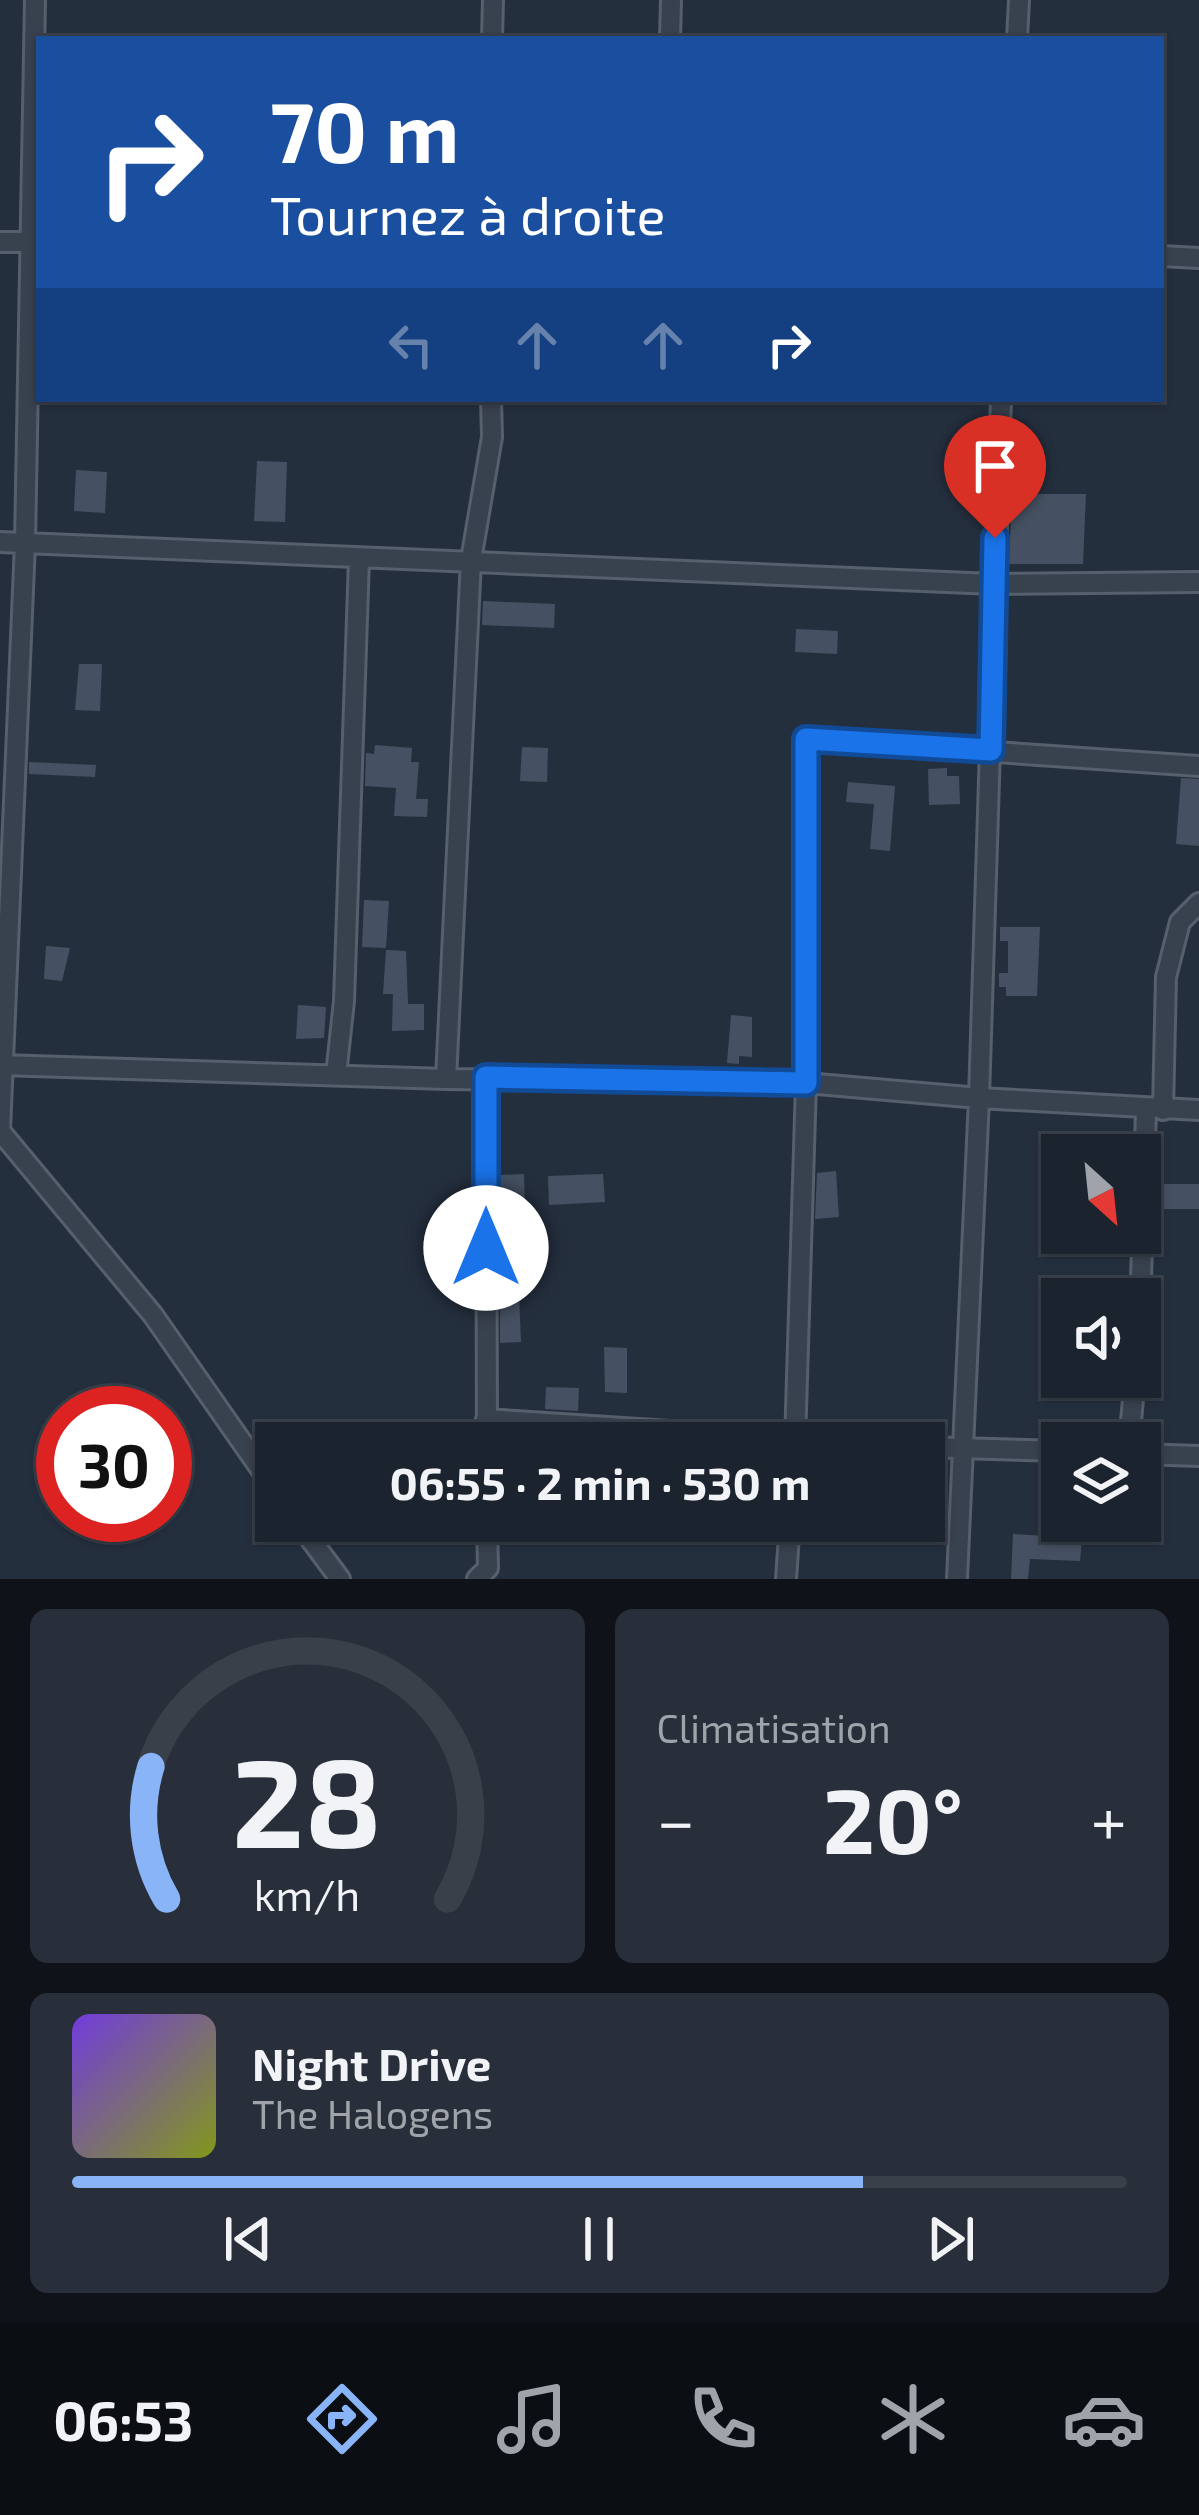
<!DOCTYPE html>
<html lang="fr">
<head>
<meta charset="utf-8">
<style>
	:root { --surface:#1b232e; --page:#282f3a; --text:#f1f3f6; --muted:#a0a4aa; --line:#39404a; --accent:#8ab4f8 }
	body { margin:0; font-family:"Exo 2",sans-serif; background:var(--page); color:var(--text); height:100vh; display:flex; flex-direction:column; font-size:45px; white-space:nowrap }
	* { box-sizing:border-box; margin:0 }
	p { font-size:39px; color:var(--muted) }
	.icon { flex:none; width:66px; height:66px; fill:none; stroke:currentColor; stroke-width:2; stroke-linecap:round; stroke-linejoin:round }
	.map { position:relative; height:1579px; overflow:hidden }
	.drawer { display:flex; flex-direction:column; gap:30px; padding:30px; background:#0f1319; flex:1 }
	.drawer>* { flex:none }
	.top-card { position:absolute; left:36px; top:36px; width:1128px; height:366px; border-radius:0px; box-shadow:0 3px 9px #0004,0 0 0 3px var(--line); background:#1a4fa0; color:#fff; overflow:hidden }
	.needle { width:78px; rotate:153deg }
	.fabs { position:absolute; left:1041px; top:1134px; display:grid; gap:24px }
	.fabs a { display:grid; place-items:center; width:120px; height:120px; border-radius:0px; background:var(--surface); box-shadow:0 3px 9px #0004,0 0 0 3px var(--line); font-size:60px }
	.speed { position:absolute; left:36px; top:1386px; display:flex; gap:24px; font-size:60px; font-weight:700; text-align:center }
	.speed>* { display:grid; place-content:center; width:156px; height:156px; border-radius:50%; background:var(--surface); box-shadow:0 3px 9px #0004,0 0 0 3px var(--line); line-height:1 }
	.speed .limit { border:18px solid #d22; background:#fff; color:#111 }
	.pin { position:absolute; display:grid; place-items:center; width:102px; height:102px; color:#fff; margin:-123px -51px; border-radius:50% 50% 50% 0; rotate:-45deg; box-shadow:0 0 12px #0007 }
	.pin .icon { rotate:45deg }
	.me { position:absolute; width:132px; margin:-66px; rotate:0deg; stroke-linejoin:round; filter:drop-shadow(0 0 9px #0008) }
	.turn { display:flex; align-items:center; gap:42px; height:252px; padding:0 36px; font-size:54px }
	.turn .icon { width:156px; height:156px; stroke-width:2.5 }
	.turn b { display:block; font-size:84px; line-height:102px }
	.lanes { display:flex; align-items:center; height:114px; padding:0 36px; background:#0003; justify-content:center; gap:60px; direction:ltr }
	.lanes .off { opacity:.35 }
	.big { font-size:90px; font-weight:700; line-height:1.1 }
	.drawer .tile { flex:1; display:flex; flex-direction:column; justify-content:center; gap:18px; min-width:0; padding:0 42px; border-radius:18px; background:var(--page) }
	.drawer .dial { align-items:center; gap:0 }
	.dial svg { height:312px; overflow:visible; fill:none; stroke:var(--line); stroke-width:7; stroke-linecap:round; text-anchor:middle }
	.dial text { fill:var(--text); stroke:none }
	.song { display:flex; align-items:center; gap:36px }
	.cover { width:144px; height:144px; border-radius:18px; background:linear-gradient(135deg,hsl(260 70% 55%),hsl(70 70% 35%)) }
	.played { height:12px; border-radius:6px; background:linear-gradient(90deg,var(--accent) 75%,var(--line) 75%) }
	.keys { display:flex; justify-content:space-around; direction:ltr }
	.heat { display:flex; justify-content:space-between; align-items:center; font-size:66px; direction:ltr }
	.drawer .tiles { flex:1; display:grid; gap:30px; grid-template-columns:1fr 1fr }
	.tile:last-child { grid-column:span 2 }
	.trip { position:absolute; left:255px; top:1422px; width:690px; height:120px; border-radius:0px; background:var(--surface); box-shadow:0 3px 9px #0004,0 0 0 3px var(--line); font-weight:700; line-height:120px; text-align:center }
	.menu { display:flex; height:192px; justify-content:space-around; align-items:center; background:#0b0e12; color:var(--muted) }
	.menu .icon { width:84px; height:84px }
	.menu .selected { color:var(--accent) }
	.menu b { font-size:54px; color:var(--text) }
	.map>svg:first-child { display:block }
</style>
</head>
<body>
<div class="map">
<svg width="1199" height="1579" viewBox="0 0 1199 1579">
	<rect width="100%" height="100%" fill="#242f3e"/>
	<path fill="#455162" d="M 257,461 L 287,462 L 285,522 L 254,521 Z
		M 76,470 L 107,472 L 105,513 L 74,511 Z
		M 1012,494 L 1086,494 L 1083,564 L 1009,564 Z
		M 483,601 L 555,604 L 554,628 L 482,625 Z
		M 796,629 L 838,631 L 837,654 L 795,652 Z
		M 79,664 L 102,664 L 100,711 L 75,710 Z
		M 375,745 L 412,748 L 411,762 L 419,762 L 416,799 L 428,799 L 427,817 L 394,816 L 396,788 L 365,786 L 366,753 L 374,754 Z
		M 522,747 L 548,748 L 547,782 L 520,781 Z
		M 29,762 L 96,765 L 95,777 L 29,774 Z
		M 947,768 L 947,776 L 959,776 L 960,804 L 929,805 L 928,769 Z
		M 1181,778 L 1199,779 L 1199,846 L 1176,844 Z
		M 848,782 L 895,786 L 890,851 L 870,849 L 874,804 L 846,802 Z
		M 364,900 L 389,901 L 386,948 L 362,947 Z
		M 1000,927 L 1040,927 L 1037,996 L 1006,996 L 1006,987 L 999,987 L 999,973 L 1008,973 L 1008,941 L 1000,941 Z
		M 46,946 L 70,948 L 62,981 L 44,979 Z
		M 386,950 L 406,951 L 408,1004 L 424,1004 L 424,1030 L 392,1031 L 393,994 L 383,994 Z
		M 298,1005 L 326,1007 L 324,1038 L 296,1039 Z
		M 731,1015 L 752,1017 L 752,1057 L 739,1056 L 739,1064 L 727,1063 Z
		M 836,1171 L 839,1217 L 815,1219 L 817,1173 Z
		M 524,1174 L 525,1208 L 500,1209 L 500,1175 Z
		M 603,1174 L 605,1202 L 549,1205 L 548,1176 Z
		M 1163,1184 L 1199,1184 L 1199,1209 L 1163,1209 Z
		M 500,1293 L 519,1296 L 521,1342 L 500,1343 Z
		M 604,1347 L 627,1348 L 627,1393 L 605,1392 Z
		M 546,1387 L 579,1388 L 578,1411 L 545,1409 Z
		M 1013,1534 L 1082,1538 L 1080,1561 L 1030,1559 L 1028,1579 L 1011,1579 Z"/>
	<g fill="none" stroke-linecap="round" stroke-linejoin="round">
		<defs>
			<path id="minor" d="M 35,0 L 25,543 L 0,1131 L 153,1315 L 276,1491
				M 492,39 L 493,0
				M 670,39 L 671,0
				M 1017,39 L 1019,0
				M 0,242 L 31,242
				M 1161,256 L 1199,258
				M 0,542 L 994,584 L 1199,582
				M 0,1065 L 446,1079 L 806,1083 L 979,1098 L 1199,1110
				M 336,1075 L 344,1001 L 359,559
				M 486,1077 L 487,1443
				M 446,1079 L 471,560 L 492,437 L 491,399
				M 1163,1110 L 1166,977 L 1180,922 L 1199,903
				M 1140,1314 L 1146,1109
				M 486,1419 L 854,1443
				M 795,1443 L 806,1083 L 806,739 L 1199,766
				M 1129,1443 L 1135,1377
				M 924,1447 L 1062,1451
				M 1140,1454 L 1199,1456
				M 297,1521 L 340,1579
				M 477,1579 L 488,1568 L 487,1521
				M 786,1579 L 790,1521
				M 957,1579 L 979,1098 L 1001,399"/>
		</defs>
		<use href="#minor" stroke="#565f6c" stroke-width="24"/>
		<use href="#minor" stroke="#38414e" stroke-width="18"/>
	</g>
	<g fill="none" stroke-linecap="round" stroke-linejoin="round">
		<defs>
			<path id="route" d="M 486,1248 L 486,1077 L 806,1083 L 806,739 L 991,750 L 995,538"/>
		</defs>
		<use href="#route" stroke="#114b97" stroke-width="30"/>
		<use href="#route" stroke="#1a73e8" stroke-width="21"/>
	</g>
</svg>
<div class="fabs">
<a><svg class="needle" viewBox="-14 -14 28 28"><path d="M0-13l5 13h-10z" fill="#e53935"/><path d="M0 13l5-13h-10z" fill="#a0a4aa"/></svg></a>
<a><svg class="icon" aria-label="sound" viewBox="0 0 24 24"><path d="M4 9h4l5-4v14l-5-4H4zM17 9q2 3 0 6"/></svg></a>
<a><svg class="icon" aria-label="layers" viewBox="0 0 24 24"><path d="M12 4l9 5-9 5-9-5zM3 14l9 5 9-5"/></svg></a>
</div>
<div class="speed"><div class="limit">30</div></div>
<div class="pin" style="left:995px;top:538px;background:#d93025"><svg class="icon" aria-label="arrive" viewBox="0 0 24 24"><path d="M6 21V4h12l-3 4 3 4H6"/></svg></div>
<svg class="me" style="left:486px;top:1248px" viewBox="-20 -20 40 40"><circle r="19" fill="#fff"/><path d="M0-13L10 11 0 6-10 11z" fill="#1a73e8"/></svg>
<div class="trip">06:55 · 2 min · 530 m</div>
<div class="top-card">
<div class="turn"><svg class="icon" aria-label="right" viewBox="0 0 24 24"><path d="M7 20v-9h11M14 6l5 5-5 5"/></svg><div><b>70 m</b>Tournez à droite</div></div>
<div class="lanes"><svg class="icon off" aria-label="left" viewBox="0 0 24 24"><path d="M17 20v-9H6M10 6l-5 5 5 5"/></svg><svg class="icon off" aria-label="ahead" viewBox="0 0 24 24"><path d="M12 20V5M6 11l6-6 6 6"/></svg><svg class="icon off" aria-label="ahead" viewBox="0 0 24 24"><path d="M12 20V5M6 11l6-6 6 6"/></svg><svg class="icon" aria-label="right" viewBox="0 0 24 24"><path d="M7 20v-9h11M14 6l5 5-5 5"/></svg></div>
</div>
</div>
<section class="drawer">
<div class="tiles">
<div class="tile dial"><svg viewBox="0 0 100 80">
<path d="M14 69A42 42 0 1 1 86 69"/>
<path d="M14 69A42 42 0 0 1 10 35" stroke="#8ab4f8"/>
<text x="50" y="56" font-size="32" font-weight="700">28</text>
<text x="50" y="72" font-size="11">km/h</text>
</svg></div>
<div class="tile"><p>Climatisation</p>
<div class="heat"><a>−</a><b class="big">20°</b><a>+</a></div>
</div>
<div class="tile">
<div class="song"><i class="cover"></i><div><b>Night Drive</b><p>The Halogens</p></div></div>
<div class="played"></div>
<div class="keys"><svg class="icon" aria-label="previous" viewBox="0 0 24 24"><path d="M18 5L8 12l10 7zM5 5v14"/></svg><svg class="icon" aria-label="pause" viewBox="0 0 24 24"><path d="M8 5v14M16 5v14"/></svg><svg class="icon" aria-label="next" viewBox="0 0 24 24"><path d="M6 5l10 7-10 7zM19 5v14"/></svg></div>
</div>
</div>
</section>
<nav class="menu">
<b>06:53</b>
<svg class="icon selected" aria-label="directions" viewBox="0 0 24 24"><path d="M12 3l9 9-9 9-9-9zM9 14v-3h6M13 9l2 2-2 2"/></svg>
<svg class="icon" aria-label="music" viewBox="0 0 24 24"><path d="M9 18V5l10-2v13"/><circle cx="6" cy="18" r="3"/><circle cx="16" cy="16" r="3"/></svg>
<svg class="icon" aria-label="phone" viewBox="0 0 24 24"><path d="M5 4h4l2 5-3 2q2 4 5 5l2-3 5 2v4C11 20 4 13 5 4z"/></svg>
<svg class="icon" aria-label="climate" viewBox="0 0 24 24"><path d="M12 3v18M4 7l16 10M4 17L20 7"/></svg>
<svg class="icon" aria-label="car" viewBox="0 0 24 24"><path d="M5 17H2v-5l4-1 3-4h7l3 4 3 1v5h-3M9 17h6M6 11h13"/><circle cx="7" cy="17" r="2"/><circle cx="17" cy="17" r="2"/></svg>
</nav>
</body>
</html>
